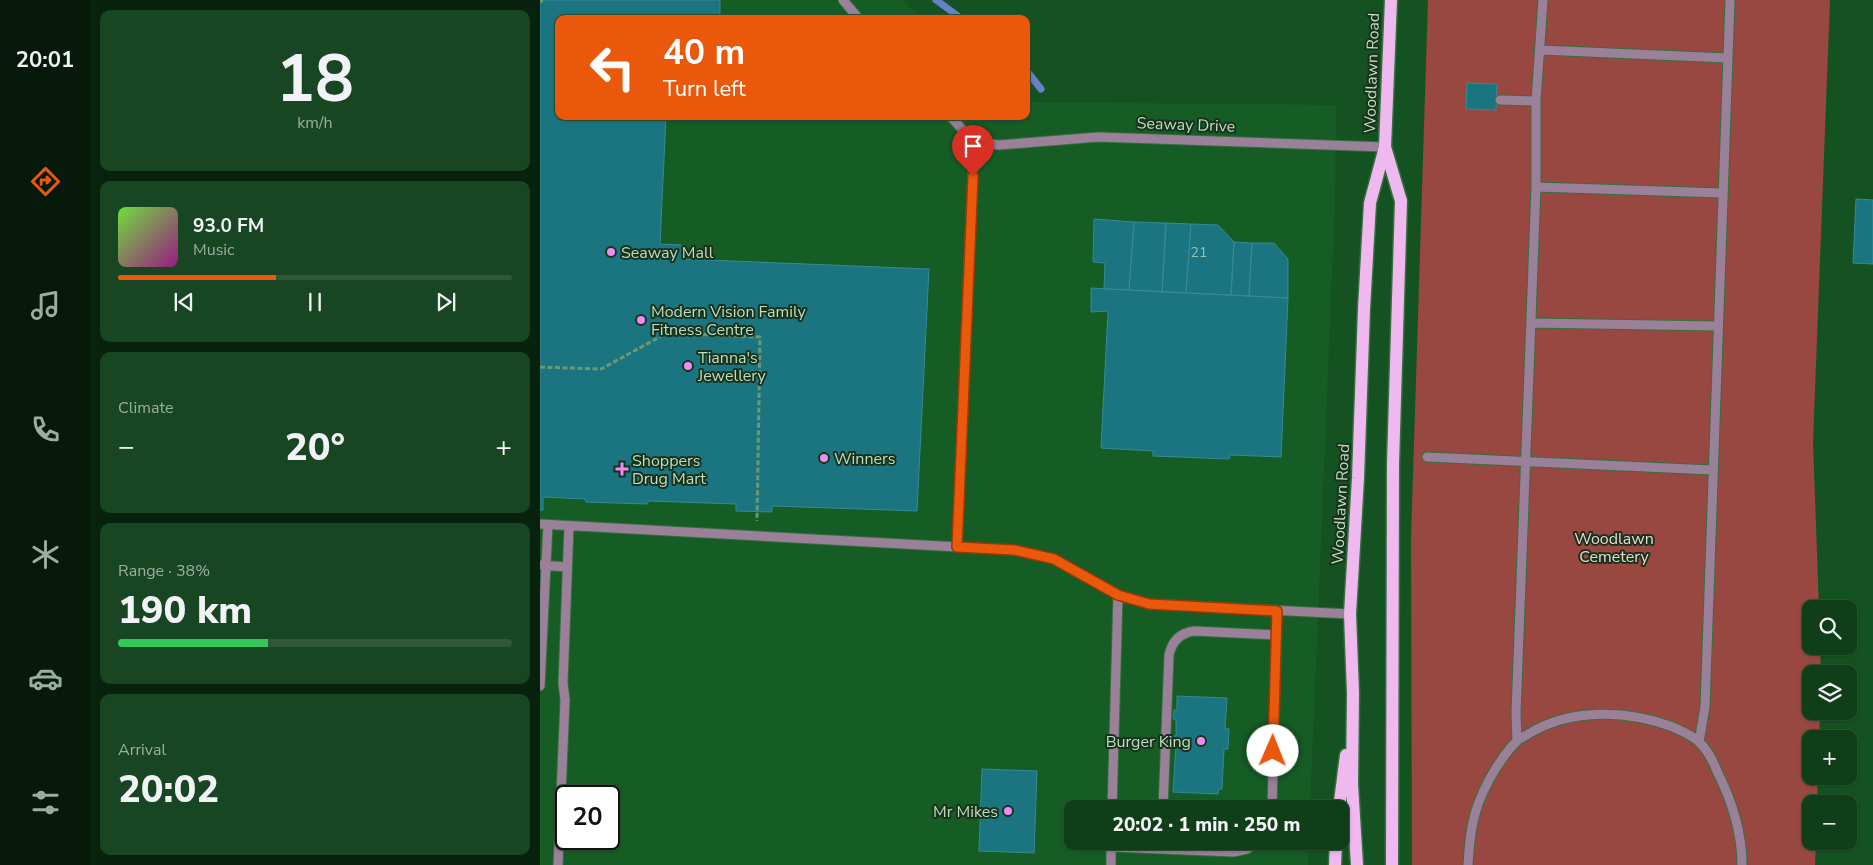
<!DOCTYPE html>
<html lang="en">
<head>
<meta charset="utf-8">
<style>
	:root { --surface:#0f3e19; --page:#184522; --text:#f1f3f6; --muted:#9baea2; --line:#2f5738; --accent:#ea580c }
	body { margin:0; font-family:"Nunito Sans",sans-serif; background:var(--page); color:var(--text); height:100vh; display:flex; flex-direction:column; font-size:19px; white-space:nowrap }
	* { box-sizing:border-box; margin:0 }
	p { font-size:16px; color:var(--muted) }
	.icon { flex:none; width:28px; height:28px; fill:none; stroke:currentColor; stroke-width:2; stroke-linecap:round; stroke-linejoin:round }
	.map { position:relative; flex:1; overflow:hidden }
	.details { display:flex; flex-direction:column; gap:10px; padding:10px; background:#08220e; width:450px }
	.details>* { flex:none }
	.top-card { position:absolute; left:15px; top:15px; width:475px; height:105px; border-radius:10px; box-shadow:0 1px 4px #0004,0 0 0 1px var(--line); background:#ea580c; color:#fff; overflow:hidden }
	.buttons { position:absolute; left:1262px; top:600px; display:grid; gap:10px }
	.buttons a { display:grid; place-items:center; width:55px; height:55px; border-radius:10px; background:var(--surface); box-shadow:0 1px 4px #0004,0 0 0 1px var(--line); font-size:25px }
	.speed { position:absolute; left:15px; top:785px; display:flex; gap:10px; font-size:25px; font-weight:700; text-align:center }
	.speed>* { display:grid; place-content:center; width:65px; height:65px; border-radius:50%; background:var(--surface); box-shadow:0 1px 4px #0004,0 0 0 1px var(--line); line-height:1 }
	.speed .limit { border:2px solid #111; border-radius:8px; background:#fff; color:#111 }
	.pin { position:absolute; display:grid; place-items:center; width:42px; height:42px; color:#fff; margin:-51px -21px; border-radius:50% 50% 50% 0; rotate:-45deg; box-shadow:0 0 5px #0007 }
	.pin .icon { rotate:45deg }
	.me { position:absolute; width:55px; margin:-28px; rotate:1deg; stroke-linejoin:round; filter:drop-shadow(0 0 4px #0008) }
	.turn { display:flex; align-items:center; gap:18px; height:105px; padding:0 25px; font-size:22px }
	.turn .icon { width:65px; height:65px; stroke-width:2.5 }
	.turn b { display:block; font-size:35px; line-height:42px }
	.big { font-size:38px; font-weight:800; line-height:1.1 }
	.details .card { flex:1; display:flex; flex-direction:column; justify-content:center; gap:8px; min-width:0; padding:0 18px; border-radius:10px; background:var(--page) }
	.details .dial { align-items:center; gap:0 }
	.dial b { font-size:65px; line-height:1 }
	.song { display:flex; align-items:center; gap:15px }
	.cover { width:60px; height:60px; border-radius:8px; background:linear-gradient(135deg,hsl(100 70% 55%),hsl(310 70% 35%)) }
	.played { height:5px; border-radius:2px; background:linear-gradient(90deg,var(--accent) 40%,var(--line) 40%) }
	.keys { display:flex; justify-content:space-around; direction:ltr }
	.heat { display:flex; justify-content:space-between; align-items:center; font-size:28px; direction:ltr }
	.charge { height:8px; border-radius:4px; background:linear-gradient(90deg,#34c759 38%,var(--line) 0) }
	.trip { position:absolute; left:524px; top:800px; width:285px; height:50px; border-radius:10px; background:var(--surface); box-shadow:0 1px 4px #0004,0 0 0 1px var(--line); font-weight:800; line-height:50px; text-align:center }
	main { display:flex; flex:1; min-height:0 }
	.dock { display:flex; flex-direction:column; width:90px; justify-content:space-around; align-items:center; background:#06190a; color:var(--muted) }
	.dock .icon { width:35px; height:35px }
	.dock .active { color:var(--accent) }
	.dock b { font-size:22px; color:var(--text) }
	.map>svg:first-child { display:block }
</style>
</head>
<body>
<main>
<nav class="dock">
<b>20:01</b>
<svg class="icon active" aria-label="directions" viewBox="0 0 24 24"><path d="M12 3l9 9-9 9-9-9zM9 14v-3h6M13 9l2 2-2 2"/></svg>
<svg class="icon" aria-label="music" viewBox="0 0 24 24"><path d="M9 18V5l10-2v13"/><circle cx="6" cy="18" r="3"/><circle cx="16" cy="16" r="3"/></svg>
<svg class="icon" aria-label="phone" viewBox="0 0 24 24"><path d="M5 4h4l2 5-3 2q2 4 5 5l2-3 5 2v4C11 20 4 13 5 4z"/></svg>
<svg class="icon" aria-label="climate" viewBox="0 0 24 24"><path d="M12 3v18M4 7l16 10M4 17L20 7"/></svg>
<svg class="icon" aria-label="car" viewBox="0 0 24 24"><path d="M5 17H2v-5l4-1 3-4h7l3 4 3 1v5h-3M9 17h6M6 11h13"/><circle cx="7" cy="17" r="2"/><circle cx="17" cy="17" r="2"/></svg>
<svg class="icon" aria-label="filters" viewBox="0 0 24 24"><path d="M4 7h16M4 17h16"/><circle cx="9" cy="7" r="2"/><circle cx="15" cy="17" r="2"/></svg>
</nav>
<section class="details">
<div class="card dial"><b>18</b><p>km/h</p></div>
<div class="card">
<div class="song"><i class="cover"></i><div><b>93.0 FM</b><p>Music</p></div></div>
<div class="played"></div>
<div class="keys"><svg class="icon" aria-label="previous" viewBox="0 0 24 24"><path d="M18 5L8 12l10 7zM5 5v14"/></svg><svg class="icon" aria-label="pause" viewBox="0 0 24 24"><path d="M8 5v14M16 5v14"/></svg><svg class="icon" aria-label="next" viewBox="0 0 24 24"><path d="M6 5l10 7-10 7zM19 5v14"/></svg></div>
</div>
<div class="card"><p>Climate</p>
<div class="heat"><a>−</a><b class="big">20°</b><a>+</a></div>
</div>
<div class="card"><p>Range · 38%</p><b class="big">190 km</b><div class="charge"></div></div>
<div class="card"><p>Arrival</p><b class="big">20:02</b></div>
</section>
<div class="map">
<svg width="1333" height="865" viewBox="0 0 1333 865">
	<rect width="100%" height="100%" fill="#145321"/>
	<path fill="#155d25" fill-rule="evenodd" d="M 0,0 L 363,0 L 382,19 L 19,19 L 19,116 L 486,116 L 486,102 L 796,105 L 795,199 L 770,809 L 532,809 L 532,841 L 769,841 L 768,865 L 0,865 ZM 26,796 L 69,796 L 69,839 L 26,839 Z"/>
	<path fill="#984841" d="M 888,0 L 1290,0 L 1273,442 L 1279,609 L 1271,609 L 1271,646 L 1280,646 L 1281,674 L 1271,674 L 1271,711 L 1280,711 L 1279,739 L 1271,739 L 1271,776 L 1278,776 L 1277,804 L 1271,804 L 1271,841 L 1276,841 L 1275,865 L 872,865 L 871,538 Z"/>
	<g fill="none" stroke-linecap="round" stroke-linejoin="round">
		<path stroke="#6581c8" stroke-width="7" d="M 396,0 L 422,19
			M 486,70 L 501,89"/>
	</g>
	<path fill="#1b7580" stroke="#368a95" d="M 0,0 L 180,0 L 180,19 L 19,19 L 19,116 L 126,116 L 120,244 L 142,245 L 142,259 L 389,269 L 377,511 L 232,506 L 232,512 L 196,511 L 196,504 L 109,501 L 107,504 L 46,502 L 45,499 L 3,497 L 3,510 L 0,510 Z
		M 927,83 L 957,84 L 956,110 L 926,109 Z
		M 1316,199 L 1333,200 L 1333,264 L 1313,263 Z
		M 554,219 L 594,222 L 589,290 L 564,289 L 565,263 L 553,262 Z
		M 594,222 L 626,223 L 622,292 L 589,290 Z
		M 626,223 L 651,224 L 646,293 L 622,292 Z
		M 651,224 L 678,225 L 694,242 L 691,295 L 646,293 Z
		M 694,242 L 712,243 L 709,296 L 691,295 Z
		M 712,243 L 734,243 L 748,259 L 748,298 L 709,296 Z
		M 551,288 L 748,298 L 741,457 L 690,455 L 689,459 L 613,456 L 613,451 L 561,448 L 568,311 L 551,312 Z
		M 637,696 L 687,698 L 685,729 L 689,729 L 688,749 L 684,749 L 682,789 L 679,789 L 678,794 L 633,792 L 636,745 L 632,745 L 633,736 L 636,736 L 636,719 L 633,719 L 634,710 L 637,710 Z
		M 442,769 L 497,771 L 494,853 L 439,851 Z"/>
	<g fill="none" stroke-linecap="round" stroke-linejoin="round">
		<defs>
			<path id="minor" d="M 303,0 L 319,19
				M 1001,50 L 1187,58
				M 960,100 L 996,101
				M 410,116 L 434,142
				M 996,187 L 1182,193
				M 991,323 L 1177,326
				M 887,457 L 1172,470
				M 0,524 L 474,550 L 514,559 L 578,595 L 609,604 L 810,614
				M 417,547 L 434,142 L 459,145 L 558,137 L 845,147
				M 0,565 L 27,567
				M 0,686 L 8,525
				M 977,741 L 976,713 L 996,187 L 996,101 L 1003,0
				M 1159,742 L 1165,707 L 1190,0
				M 572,809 L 578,595
				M 623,809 L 629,655 C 632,641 640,633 654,631 L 736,635
				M 732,809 L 737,611
				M 571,847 L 694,852 L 707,849 L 719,841
				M 18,865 L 25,700 L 23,683 L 29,526
				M 571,865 L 571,841
				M 928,865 C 930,825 935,802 956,768 C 962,759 969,748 977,741 C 980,738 986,736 990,733 C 1032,708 1088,710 1133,727 C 1141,731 1152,735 1159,742 C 1167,749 1173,761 1177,771 C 1192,801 1202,831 1202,865"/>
			<path id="major" d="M 845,147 L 861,201 L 853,464 L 852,865
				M 799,809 L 806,755
				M 795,865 L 796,841
				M 817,865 L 812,784 L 813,693 L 810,614 L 818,478 L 824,309 L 830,203 L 845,147 L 851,0"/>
		</defs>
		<use href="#minor" stroke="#366f41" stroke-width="11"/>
		<use href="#major" stroke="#366f41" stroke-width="15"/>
		<path stroke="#6b9972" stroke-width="3" stroke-dasharray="5 2.5" stroke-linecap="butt" d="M 0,2 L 3,0
			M 0,367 L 61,369 L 127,333 L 220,337 L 217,521"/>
		<use href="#minor" stroke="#9b809a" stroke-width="9"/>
		<use href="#major" stroke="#efb8ef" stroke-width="12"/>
	</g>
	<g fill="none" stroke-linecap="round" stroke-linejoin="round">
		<defs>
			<path id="route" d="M 433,176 L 417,547 L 474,550 L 514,559 L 578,595 L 609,604 L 737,611 L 733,751"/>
		</defs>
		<use href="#route" stroke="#983908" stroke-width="12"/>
		<use href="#route" stroke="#ea580c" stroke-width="9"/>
	</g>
	<g fill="#f28af3" stroke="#19321c" stroke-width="2">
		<circle cx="71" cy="252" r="5"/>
		<circle cx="101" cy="320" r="5"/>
		<circle cx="148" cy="366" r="5"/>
		<circle cx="284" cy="458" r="5"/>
		<path d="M79.5 461.5h5v5h5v5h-5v5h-5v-5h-5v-5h5z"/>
		<circle cx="661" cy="741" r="5"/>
		<circle cx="468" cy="811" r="5"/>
	</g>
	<g text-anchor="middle" stroke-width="4" stroke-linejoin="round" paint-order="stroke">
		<g font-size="14" fill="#96c3b1">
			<text x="659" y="257">21</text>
		</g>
		<g font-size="16" fill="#bfddc1" stroke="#19321c">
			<text transform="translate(831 73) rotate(-88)" y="6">Woodlawn Road</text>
			<text transform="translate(646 124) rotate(2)" y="6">Seaway Drive</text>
			<text transform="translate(800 504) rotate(-87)" y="6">Woodlawn Road</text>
		</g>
		<g font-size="16" fill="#bfddc1" stroke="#19321c" text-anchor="start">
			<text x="81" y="258">Seaway Mall</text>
			<text x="111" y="317">Modern Vision Family<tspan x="111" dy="18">Fitness Centre</tspan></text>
			<text x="158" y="363">Tianna's<tspan x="158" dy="18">Jewellery</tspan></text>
			<text x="294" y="464">Winners</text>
			<text x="92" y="466">Shoppers<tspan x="92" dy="18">Drug Mart</tspan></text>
			<text x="651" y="747" text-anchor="end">Burger King</text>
			<text x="458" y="817" text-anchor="end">Mr Mikes</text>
		</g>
		<g font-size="16" fill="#eed5d2" stroke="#19321c">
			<text x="1074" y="544">Woodlawn<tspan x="1074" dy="18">Cemetery</tspan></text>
		</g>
	</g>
</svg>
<div class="buttons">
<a><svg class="icon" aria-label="search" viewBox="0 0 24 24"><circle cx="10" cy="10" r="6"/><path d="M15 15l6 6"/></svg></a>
<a><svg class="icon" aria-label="layers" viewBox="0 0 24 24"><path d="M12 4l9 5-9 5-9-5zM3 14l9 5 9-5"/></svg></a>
<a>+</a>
<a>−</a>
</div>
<div class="speed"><div class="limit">20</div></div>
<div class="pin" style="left:433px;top:176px;background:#d93025"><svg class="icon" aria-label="arrive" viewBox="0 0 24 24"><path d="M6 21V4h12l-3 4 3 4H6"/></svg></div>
<svg class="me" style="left:733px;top:751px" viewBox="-20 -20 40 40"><circle r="19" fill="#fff"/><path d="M0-13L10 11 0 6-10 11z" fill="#ea580c"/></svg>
<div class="trip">20:02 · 1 min · 250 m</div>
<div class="top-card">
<div class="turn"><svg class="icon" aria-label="left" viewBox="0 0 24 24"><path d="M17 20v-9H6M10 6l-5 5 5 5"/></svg><div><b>40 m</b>Turn left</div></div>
</div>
</div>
</main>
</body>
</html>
